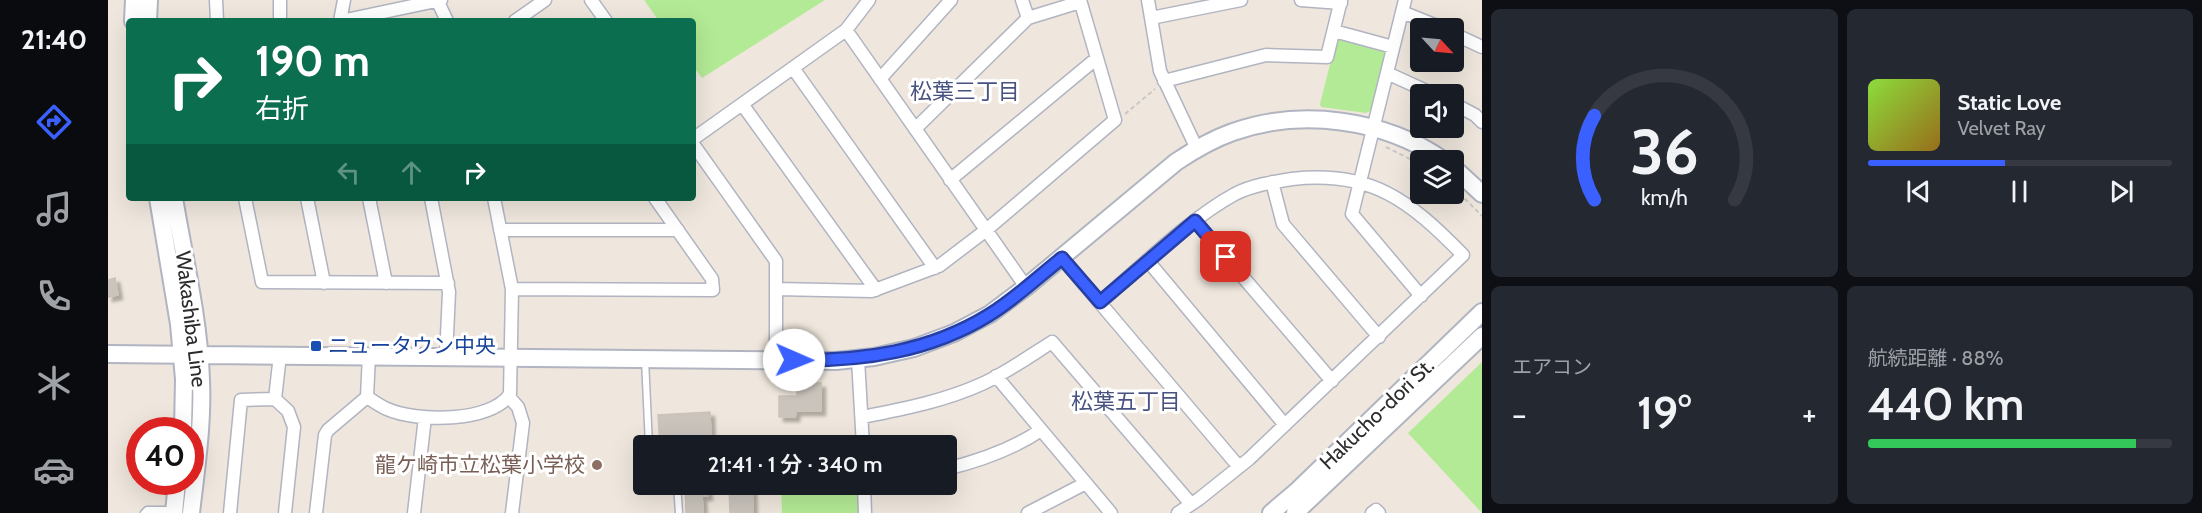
<!DOCTYPE html>
<html lang="ja">
<head>
<meta charset="utf-8">
<style>
	:root { --surface:#171b24; --page:#242831; --text:#f1f3f6; --muted:#9ea1a6; --line:#363941; --accent:#3a61ff }
	body { margin:0; font-family:Cabin,"Noto Sans JP",sans-serif; background:var(--page); color:var(--text); height:100vh; display:flex; flex-direction:column; font-size:22px; white-space:nowrap }
	* { box-sizing:border-box; margin:0 }
	p { font-size:20px; color:var(--muted) }
	.icon { flex:none; width:33px; height:33px; fill:none; stroke:currentColor; stroke-width:2; stroke-linecap:round; stroke-linejoin:round }
	.map { position:relative; flex:1; overflow:hidden }
	.panel { display:flex; flex-direction:column; gap:9px; padding:9px; background:#0d0f14; width:720px }
	.panel>* { flex:none }
	.top-card { position:absolute; left:18px; top:18px; width:570px; height:183px; border-radius:6px; box-shadow:0 6px 24px #0002; background:#0b6e4f; color:#fff; overflow:hidden }
	.needle { width:39px; rotate:116deg }
	.tools { position:absolute; left:1302px; top:18px; display:grid; gap:12px }
	.tools a { display:grid; place-items:center; width:54px; height:54px; border-radius:6px; background:var(--surface); box-shadow:0 6px 24px #0002; font-size:30px }
	.speed { position:absolute; left:18px; top:417px; display:flex; gap:12px; font-size:30px; font-weight:700; text-align:center }
	.speed>* { display:grid; place-content:center; width:78px; height:78px; border-radius:50%; background:var(--surface); box-shadow:0 6px 24px #0002; line-height:1 }
	.speed .limit { border:9px solid #d22; background:#fff; color:#111 }
	.pin { position:absolute; display:grid; place-items:center; width:51px; height:51px; color:#fff; margin:-26px; border-radius:12px; box-shadow:0 3px 9px #0006 }
	.me { position:absolute; width:66px; margin:-33px; rotate:91deg; stroke-linejoin:round; filter:drop-shadow(0 0 4px #0008) }
	.turn { display:flex; align-items:center; gap:21px; height:126px; padding:0 30px; font-size:27px }
	.turn .icon { width:78px; height:78px; stroke-width:2.5 }
	.turn b { display:block; font-size:42px; line-height:51px }
	.lanes { display:flex; align-items:center; height:57px; padding:0 30px; background:#0003; justify-content:center; gap:30px; direction:ltr }
	.lanes .off { opacity:.35 }
	.big { font-size:45px; font-weight:600; line-height:1.1 }
	.panel .tile { flex:1; display:flex; flex-direction:column; justify-content:center; gap:9px; min-width:0; padding:0 21px; border-radius:9px; background:var(--page) }
	.panel .dial { align-items:center; gap:0 }
	.dial svg { height:156px; overflow:visible; fill:none; stroke:var(--line); stroke-width:7; stroke-linecap:round; text-anchor:middle }
	.dial text { fill:var(--text); stroke:none }
	.song { display:flex; align-items:center; gap:18px }
	.cover { width:72px; height:72px; border-radius:9px; background:linear-gradient(135deg,hsl(90 70% 55%),hsl(40 70% 35%)) }
	.played { height:6px; border-radius:3px; background:linear-gradient(90deg,var(--accent) 45%,var(--line) 45%) }
	.keys { display:flex; justify-content:space-around; direction:ltr }
	.heat { display:flex; justify-content:space-between; align-items:center; font-size:33px; direction:ltr }
	.charge { height:9px; border-radius:4px; background:linear-gradient(90deg,#34c759 88%,var(--line) 0) }
	.panel .tiles { flex:1; display:grid; gap:9px; grid-template-columns:repeat(2,1fr) }
	.trip { position:absolute; left:525px; top:435px; width:324px; height:60px; border-radius:6px; background:var(--surface); box-shadow:0 6px 24px #0002; font-weight:600; line-height:60px; text-align:center }
	main { display:flex; flex:1; min-height:0 }
	.tabs { display:flex; flex-direction:column; width:108px; justify-content:space-around; align-items:center; background:#090b0e; color:var(--muted) }
	.tabs .icon { width:42px; height:42px }
	.tabs .active { color:var(--accent) }
	.tabs b { font-size:27px; color:var(--text) }
	.map>svg:first-child { display:block }
</style>
</head>
<body>
<main>
<nav class="tabs">
<b>21:40</b>
<svg class="icon active" aria-label="directions" viewBox="0 0 24 24"><path d="M12 3l9 9-9 9-9-9zM9 14v-3h6M13 9l2 2-2 2"/></svg>
<svg class="icon" aria-label="music" viewBox="0 0 24 24"><path d="M9 18V5l10-2v13"/><circle cx="6" cy="18" r="3"/><circle cx="16" cy="16" r="3"/></svg>
<svg class="icon" aria-label="phone" viewBox="0 0 24 24"><path d="M5 4h4l2 5-3 2q2 4 5 5l2-3 5 2v4C11 20 4 13 5 4z"/></svg>
<svg class="icon" aria-label="climate" viewBox="0 0 24 24"><path d="M12 3v18M4 7l16 10M4 17L20 7"/></svg>
<svg class="icon" aria-label="car" viewBox="0 0 24 24"><path d="M5 17H2v-5l4-1 3-4h7l3 4 3 1v5h-3M9 17h6M6 11h13"/><circle cx="7" cy="17" r="2"/><circle cx="17" cy="17" r="2"/></svg>
</nav>
<div class="map">
<svg width="1374" height="513" viewBox="0 0 1374 513">
	<defs>
		<filter id="shadow"><feDropShadow dx="4.5" dy="4.5" stdDeviation="1.5" flood-color="#0004"/></filter>
	</defs>
	<rect width="100%" height="100%" fill="#efe7dd"/>
	<path fill="#b3ea95" d="M 536,0 L 717,0 L 594,78 L 585,66 L 585,21 L 551,21 Z
		M 1233,37 L 1275,48 L 1278,55 L 1264,110 L 1258,113 L 1213,107 L 1212,104 L 1228,40 Z
		M 1374,362 L 1374,513 L 1300,433 Z
		M 673,485 L 752,485 L 753,513 L 674,513 Z"/>
	<path fill="#cac4bd" stroke="#cbc3b7" stroke-width="1.5" filter="url(#shadow)" d="M 7,278 L 10,295 L 0,297 L 0,280 Z
		M 699,383 L 713,383 L 713,411 L 688,411 L 687,417 L 671,417 L 671,396 L 689,396 L 689,388 L 699,388 Z
		M 602,412 L 603,446 L 552,446 L 550,415 Z
		M 577,484 L 599,484 L 600,496 L 594,496 L 595,513 L 578,513 Z
		M 624,484 L 644,484 L 645,513 L 622,513 L 621,487 L 624,487 Z"/>
	<g fill="none" stroke-linecap="round" stroke-linejoin="round">
		<defs>
			<path id="lane" d="M 537,359 L 541,446
				M 569,484 L 571,513
				M 36,513 L 39,510 L 65,510"/>
			<path id="street" d="M 108,0 L 109,21
				M 483,0 L 498,21
				M 914,0 L 920,18
				M 1040,0 L 1052,71 L 1089,149
				M 1193,0 L 1233,3
				M 1297,0 L 1244,214 L 1313,296
				M 330,2 L 339,21
				M 1294,12 L 1334,28
				M 1043,18 L 1133,0
				M 172,21 L 172,0
				M 232,21 L 236,0
				M 233,21 L 333,0
				M 407,21 L 437,0
				M 738,30 L 918,287
				M 1226,31 L 1285,47
				M 1346,34 L 1374,47
				M 685,68 L 827,268
				M 1279,73 L 1325,94
				M 772,79 L 843,0
				M 1056,81 L 1158,55 L 1219,57 L 1233,0
				M 634,104 L 768,290
				M 1346,104 L 1367,115 L 1374,122
				M 807,129 L 920,18 L 972,2
				M 585,139 L 738,30 L 761,0
				M 585,144 L 668,261 L 668,360
				M 842,180 L 989,58
				M 1164,182 L 1175,224 L 1271,337
				M 137,198 L 154,282 L 340,283
				M 199,198 L 216,283
				M 261,198 L 278,283
				M 323,198 L 341,292 L 338,357
				M 1087,221 L 1224,381
				M 392,230 L 570,230
				M 954,258 L 1131,467
				M 1040,261 L 1177,425
				M 404,289 L 605,290 L 604,279 L 547,198
				M 668,289 L 764,291 L 831,266 L 877,231 L 1007,120 L 972,0
				M 992,302 C 1033,267 1081,219 1127,194 C 1145,185 1165,182 1184,179 C 1264,170 1302,201 1355,255 L 1141,459 L 1091,499 L 1070,513
				M 750,359 L 755,446
				M 888,376 L 1003,513
				M 259,397 C 265,401 272,406 279,409 C 308,422 383,423 402,394 L 404,289 L 386,198
				M 401,397 L 410,407 L 415,423 L 404,513
				M 167,399 L 172,355
				M 754,417 C 795,409 837,401 876,383 C 899,372 922,356 944,342 L 1083,504
				M 838,469 C 871,461 905,449 933,430
				M 756,484 L 757,513
				M 122,513 L 133,400 L 167,399 L 180,411 L 186,427 L 177,513
				M 208,513 L 217,435 L 220,430 L 259,397 L 261,355
				M 306,513 L 317,417
				M 920,513 L 978,483
				M 1264,513 L 1268,510 L 1271,513"/>
			<path id="secondary" d="M 25,21 L 26,0
				M 40,21 L 41,0
				M 1346,168 L 1374,194
				M 50,198 L 71,324 L 76,379 L 75,430
				M 66,198 C 76,258 91,319 93,380 C 95,424 88,469 83,513
				M 0,354 L 728,361 L 766,357 L 806,348 L 846,333 L 882,314 L 918,287 L 1068,162 C 1086,150 1105,139 1125,132 C 1193,108 1276,119 1335,160
				M 66,513 L 69,482
				M 1163,513 L 1190,490 L 1374,312
				M 1187,513 L 1374,336"/>
		</defs>
		<use href="#lane" stroke="#b1b4c1" stroke-width="9"/>
		<use href="#street" stroke="#b1b4c1" stroke-width="15"/>
		<use href="#secondary" stroke="#b1b4c1" stroke-width="20"/>
		<path stroke="#c8c8c8" stroke-width="2" stroke-dasharray="4.5 3" stroke-linecap="butt" d="M 1017,114 L 1047,89
			M 1278,147 L 1312,164
			M 1346,188 L 1374,216"/>
		<use href="#lane" stroke="#fff" stroke-width="6"/>
		<use href="#street" stroke="#fff" stroke-width="12"/>
		<use href="#secondary" stroke="#fff" stroke-width="16"/>
	</g>
	<g fill="none" stroke-linecap="round" stroke-linejoin="round">
		<defs>
			<path id="route" d="M 686,360 C 755,361 821,352 881,315 C 907,299 930,277 954,258 L 992,302 L 1087,221 L 1118,257"/>
		</defs>
		<use href="#route" stroke="#263fa6" stroke-width="15"/>
		<use href="#route" stroke="#3a61ff" stroke-width="10"/>
	</g>
	<rect fill="#1a4fb4" stroke="#fff" stroke-width="2" x="202" y="340" width="12" height="12" rx="3"/>
	<circle fill="#8d6e63" stroke="#fff" stroke-width="2" cx="489" cy="465" r="6"/>
	<g text-anchor="middle" stroke-width="6" stroke-linejoin="round" paint-order="stroke">
		<g font-size="21" fill="#2c2c2c" stroke="#fff">
			<text transform="translate(83 319) rotate(83)" y="7">Wakashiba Line</text>
			<text transform="translate(1269 414) rotate(-44)" y="7">Hakucho-dori St.</text>
		</g>
		<g font-size="21" fill="#164399" stroke="#fff" text-anchor="start">
			<text x="220" y="353">ニュータウン中央</text>
		</g>
		<g font-size="21" fill="#785e54" stroke="#fff" text-anchor="end">
			<text x="477" y="472">龍ケ崎市立松葉小学校</text>
		</g>
		<g font-size="22" fill="#485382" stroke="#fff">
			<text x="857" y="99">松葉三丁目</text>
			<text x="1018" y="409">松葉五丁目</text>
		</g>
	</g>
</svg>
<div class="tools">
<a><svg class="needle" viewBox="-14 -14 28 28"><path d="M0-13l5 13h-10z" fill="#e53935"/><path d="M0 13l5-13h-10z" fill="#9ea1a6"/></svg></a>
<a><svg class="icon" aria-label="sound" viewBox="0 0 24 24"><path d="M4 9h4l5-4v14l-5-4H4zM17 9q2 3 0 6"/></svg></a>
<a><svg class="icon" aria-label="layers" viewBox="0 0 24 24"><path d="M12 4l9 5-9 5-9-5zM3 14l9 5 9-5"/></svg></a>
</div>
<div class="speed"><div class="limit">40</div></div>
<div class="pin" style="left:1118px;top:257px;background:#d93025"><svg class="icon" aria-label="arrive" viewBox="0 0 24 24"><path d="M6 21V4h12l-3 4 3 4H6"/></svg></div>
<svg class="me" style="left:686px;top:360px" viewBox="-20 -20 40 40"><circle r="19" fill="#fff"/><path d="M0-13L10 11 0 6-10 11z" fill="#3a61ff"/></svg>
<div class="trip">21:41 · 1 分 · 340 m</div>
<div class="top-card">
<div class="turn"><svg class="icon" aria-label="right" viewBox="0 0 24 24"><path d="M7 20v-9h11M14 6l5 5-5 5"/></svg><div><b>190 m</b>右折</div></div>
<div class="lanes"><svg class="icon off" aria-label="left" viewBox="0 0 24 24"><path d="M17 20v-9H6M10 6l-5 5 5 5"/></svg><svg class="icon off" aria-label="ahead" viewBox="0 0 24 24"><path d="M12 20V5M6 11l6-6 6 6"/></svg><svg class="icon" aria-label="right" viewBox="0 0 24 24"><path d="M7 20v-9h11M14 6l5 5-5 5"/></svg></div>
</div>
</div>
<section class="panel">
<div class="tiles">
<div class="tile dial"><svg viewBox="0 0 100 80">
<path d="M14 69A42 42 0 1 1 86 69"/>
<path d="M14 69A42 42 0 0 1 14 26" stroke="#3a61ff"/>
<text x="50" y="56" font-size="32" font-weight="700">36</text>
<text x="50" y="72" font-size="11">km/h</text>
</svg></div>
<div class="tile">
<div class="song"><i class="cover"></i><div><b>Static Love</b><p>Velvet Ray</p></div></div>
<div class="played"></div>
<div class="keys"><svg class="icon" aria-label="previous" viewBox="0 0 24 24"><path d="M18 5L8 12l10 7zM5 5v14"/></svg><svg class="icon" aria-label="pause" viewBox="0 0 24 24"><path d="M8 5v14M16 5v14"/></svg><svg class="icon" aria-label="next" viewBox="0 0 24 24"><path d="M6 5l10 7-10 7zM19 5v14"/></svg></div>
</div>
<div class="tile"><p>エアコン</p>
<div class="heat"><a>−</a><b class="big">19°</b><a>+</a></div>
</div>
<div class="tile"><p>航続距離 · 88%</p><b class="big">440 km</b><div class="charge"></div></div>
</div>
</section>
</main>
</body>
</html>
